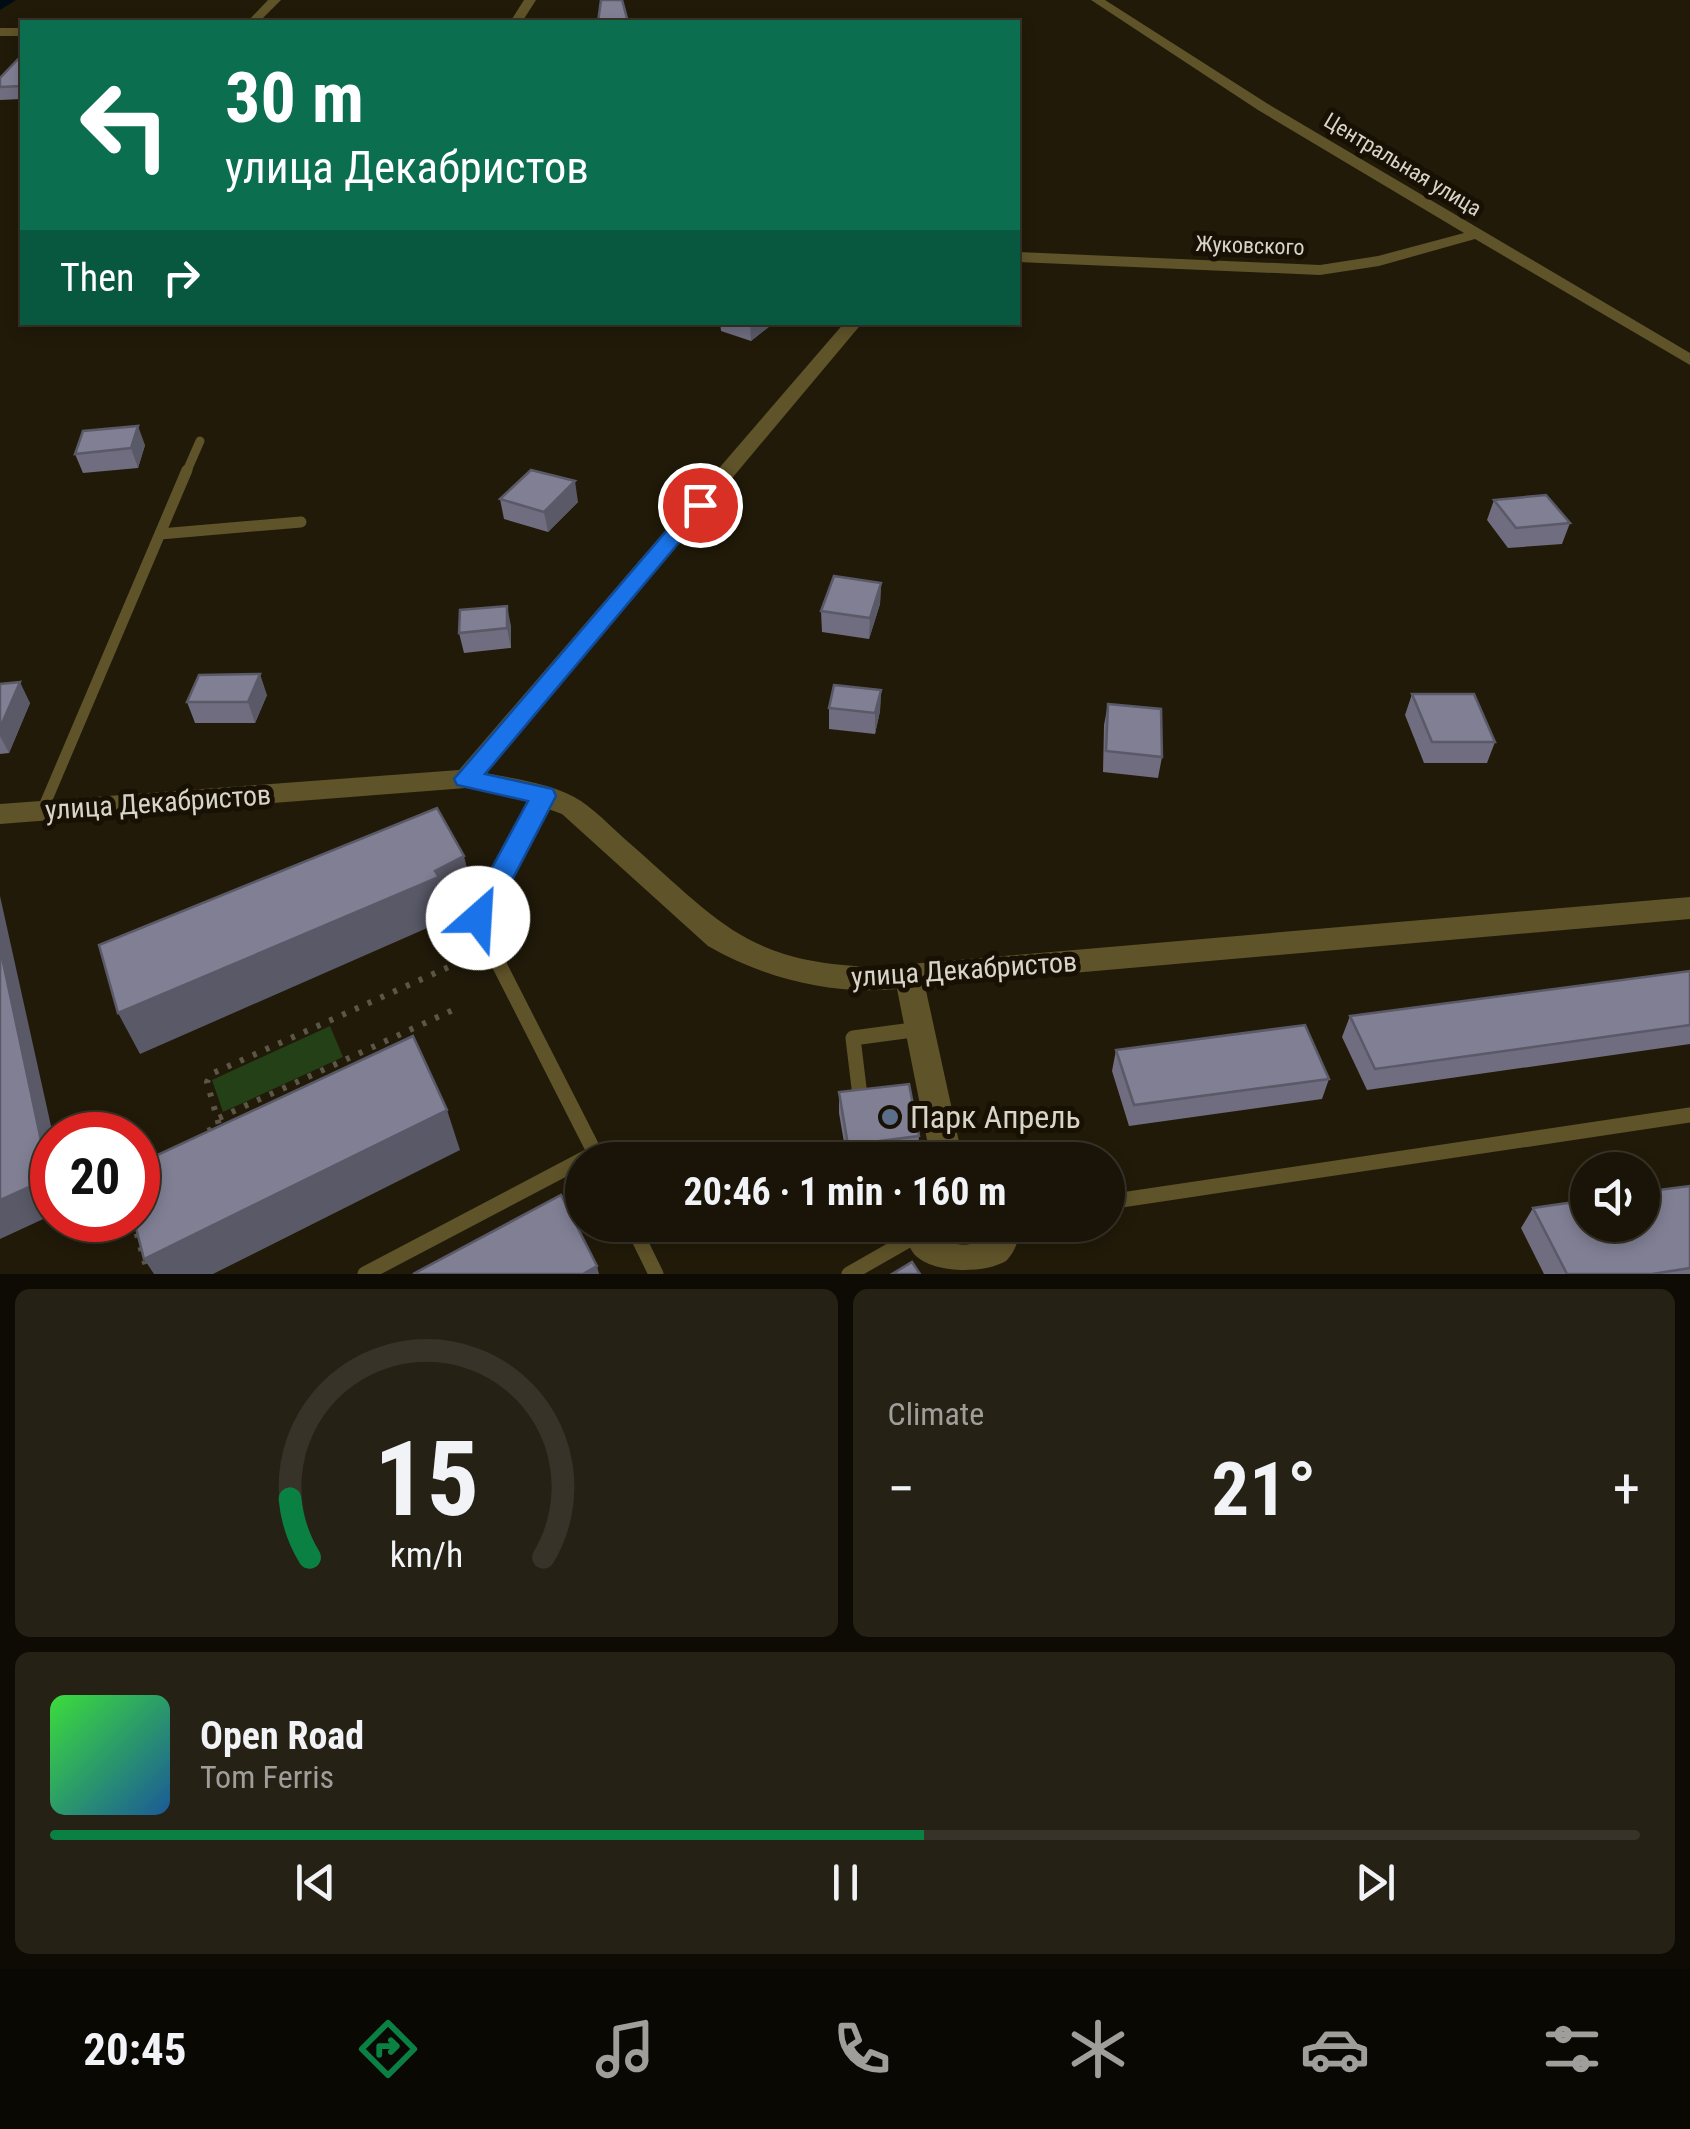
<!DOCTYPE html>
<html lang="en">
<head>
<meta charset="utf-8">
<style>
	:root { --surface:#191407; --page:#262115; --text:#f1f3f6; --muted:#9f9e9b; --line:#373328; --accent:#0b8043 }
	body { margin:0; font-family:"Roboto Condensed",sans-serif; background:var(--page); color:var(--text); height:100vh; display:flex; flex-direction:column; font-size:38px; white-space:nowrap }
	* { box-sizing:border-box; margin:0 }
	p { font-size:32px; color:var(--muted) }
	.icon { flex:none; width:55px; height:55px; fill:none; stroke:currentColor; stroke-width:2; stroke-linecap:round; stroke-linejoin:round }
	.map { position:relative; height:1274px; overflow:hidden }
	.drawer { display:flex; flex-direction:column; gap:15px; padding:15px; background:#0e0b04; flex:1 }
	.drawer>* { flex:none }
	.top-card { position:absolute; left:20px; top:20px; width:1000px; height:305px; border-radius:0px; box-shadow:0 5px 15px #0003,0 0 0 2px var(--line); background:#0b6e4f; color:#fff; overflow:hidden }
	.controls { position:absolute; left:1570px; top:1152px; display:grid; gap:20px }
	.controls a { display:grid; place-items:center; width:90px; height:90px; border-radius:50%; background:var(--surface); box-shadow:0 5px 15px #0003,0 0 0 2px var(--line); font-size:50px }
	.speed { position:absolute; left:30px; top:1112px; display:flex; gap:20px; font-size:50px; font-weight:700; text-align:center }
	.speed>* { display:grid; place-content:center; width:130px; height:130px; border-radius:50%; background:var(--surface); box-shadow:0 5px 15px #0003,0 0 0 2px var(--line); line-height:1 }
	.speed .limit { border:15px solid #d22; background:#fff; color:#111 }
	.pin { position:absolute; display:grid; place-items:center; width:85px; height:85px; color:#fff; margin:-42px; border:5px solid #fff; border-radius:50%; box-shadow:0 2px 10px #0007 }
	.me { position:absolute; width:110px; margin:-55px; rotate:26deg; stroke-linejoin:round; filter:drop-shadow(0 0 8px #0008) }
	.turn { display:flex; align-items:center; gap:35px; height:210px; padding:0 40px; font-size:45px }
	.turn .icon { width:130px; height:130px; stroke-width:2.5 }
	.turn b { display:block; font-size:70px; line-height:85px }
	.then { display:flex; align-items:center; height:95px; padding:0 40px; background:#0003; gap:20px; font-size:38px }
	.big { font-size:75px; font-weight:700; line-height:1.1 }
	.drawer .tile { flex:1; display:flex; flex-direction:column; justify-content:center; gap:15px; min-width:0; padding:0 35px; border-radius:15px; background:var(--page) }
	.drawer .dial { align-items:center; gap:0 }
	.dial svg { height:260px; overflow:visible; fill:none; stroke:var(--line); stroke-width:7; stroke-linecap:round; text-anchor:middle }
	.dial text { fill:var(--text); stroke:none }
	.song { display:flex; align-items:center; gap:30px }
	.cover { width:120px; height:120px; border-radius:15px; background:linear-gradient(135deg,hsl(120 70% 55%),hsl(210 70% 35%)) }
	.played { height:10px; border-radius:5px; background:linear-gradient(90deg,var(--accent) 55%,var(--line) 55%) }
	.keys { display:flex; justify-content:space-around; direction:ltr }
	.heat { display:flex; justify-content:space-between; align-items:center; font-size:55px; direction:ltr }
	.drawer .tiles { flex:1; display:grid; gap:15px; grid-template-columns:1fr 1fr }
	.tile:last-child { grid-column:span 2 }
	.trip { position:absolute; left:565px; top:1142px; width:560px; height:100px; border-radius:50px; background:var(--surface); box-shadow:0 5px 15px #0003,0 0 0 2px var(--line); font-weight:700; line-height:100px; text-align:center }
	.tab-bar { display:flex; height:160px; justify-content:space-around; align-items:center; background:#0a0803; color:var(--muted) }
	.tab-bar .icon { width:70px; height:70px }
	.tab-bar .active { color:var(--accent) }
	.tab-bar b { font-size:45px; color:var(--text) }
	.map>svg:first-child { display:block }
</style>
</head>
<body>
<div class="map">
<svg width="1690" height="1274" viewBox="0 0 1690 1274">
	<rect width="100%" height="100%" fill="#211a09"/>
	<path fill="#234016" d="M 330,1026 L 343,1057 L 223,1112 L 212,1080 Z"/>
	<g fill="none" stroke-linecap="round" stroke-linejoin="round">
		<path fill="#000c14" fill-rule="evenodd" d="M 0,0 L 16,0 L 0,10 Z"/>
		<path stroke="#5c5647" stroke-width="6" stroke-dasharray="4 10" stroke-linecap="butt" d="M 219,1118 L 453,1010
			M 208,1131 L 219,1125 L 207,1082 L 211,1074 L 473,956
			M 133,1220 L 148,1274"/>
		<path stroke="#5f5329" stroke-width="9" d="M 186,473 L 200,441"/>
		<path stroke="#5f5329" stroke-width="11" d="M 160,534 L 301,522
			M 42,811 L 187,470
			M 529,821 L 544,795"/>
		<path stroke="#5f5329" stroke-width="15" d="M 531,819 L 480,910 L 479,925 L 595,1153
			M 860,1096 L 853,1038 L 920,1029
			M 1108,1202 L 1690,1115
			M 632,1225 L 656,1274
			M 365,1274 L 595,1153 L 596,1156
			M 849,1274 L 919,1234"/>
		<path fill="#5f5329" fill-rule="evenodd" d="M 268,0 L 281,0 L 259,22 L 247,22 Z
			M 524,0 L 536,0 L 522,22 L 510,22 Z
			M 1091,0 L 1105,0 L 1268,104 L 1690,353 L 1690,365 L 1475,239 L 1379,266 L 1320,275 L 1018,262 L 1018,252 L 1320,265 L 1378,256 L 1464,233 L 1258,110 Z
			M 0,28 L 22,28 L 22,36 L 0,36 Z
			M 845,322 L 863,322 L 485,773 C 516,779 555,784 581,801 C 600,814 617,833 634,847 C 722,925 750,963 875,967 L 1690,897 L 1690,919 L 925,986 L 963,1160 L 931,1160 L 897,989 C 831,995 766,979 708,946 L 562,814 L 521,799 L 466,788 L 0,824 L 0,804 L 459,770 Z
			M 901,1225 L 933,1225 C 944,1244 960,1249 981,1241 L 990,1225 L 1022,1225 C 1019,1238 1016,1251 1006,1261 C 984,1274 932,1274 914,1254 C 908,1246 904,1234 901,1225 Z"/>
	</g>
	<path fill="#6f6d7f" d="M 22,55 L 22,99 L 0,100 L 0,78 Z
		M 720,322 L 774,322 L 751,341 L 721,331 Z
		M 145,445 L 138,468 L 83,473 L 75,454 Z
		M 500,499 L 578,502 L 548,532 L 504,519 Z
		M 1494,500 L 1570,523 L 1562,544 L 1508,548 L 1487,520 Z
		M 881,583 L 880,604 L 869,639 L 822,632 L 821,611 Z
		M 511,626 L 511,648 L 464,653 L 459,633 Z
		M 0,684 L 30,703 L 9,753 L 0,754 Z
		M 881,690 L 880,711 L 875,734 L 829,729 L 829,708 Z
		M 1412,694 L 1495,742 L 1487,763 L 1424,763 L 1405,715 Z
		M 267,695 L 255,723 L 195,723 L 187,702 Z
		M 1108,704 L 1162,757 L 1158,778 L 1103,772 L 1104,725 Z
		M 1690,971 L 1690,1044 L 1367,1090 L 1342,1037 L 1350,1016 Z
		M 1116,1050 L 1329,1079 L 1322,1099 L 1129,1126 L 1112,1071 Z
		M 839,1092 L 919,1136 L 918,1156 L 888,1160 L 847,1160 L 839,1113 Z
		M 1690,1186 L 1690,1274 L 1544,1274 L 1521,1228 L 1533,1208 Z"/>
	<path fill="#5a5968" d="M 750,322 L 774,322 L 774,323 L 751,341 Z
		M 138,426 L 145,445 L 138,468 L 131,448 Z
		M 575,481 L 578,502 L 548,532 L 544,512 Z
		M 881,583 L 880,604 L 869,639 L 870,618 Z
		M 507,606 L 511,626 L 511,648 L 507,628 Z
		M 260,674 L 267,695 L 255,723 L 248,702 Z
		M 20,682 L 30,703 L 9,753 L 0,736 L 0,728 Z
		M 881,690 L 880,711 L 875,734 L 875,713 Z
		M 464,856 L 474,897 L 448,911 L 450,918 L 140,1054 L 118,1013 L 435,871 Z
		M 0,896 L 53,1135 L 52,1215 L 0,1239 Z
		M 447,1110 L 460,1150 L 213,1274 L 154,1274 L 144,1259 Z
		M 597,1266 L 599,1274 L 583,1274 Z"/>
	<path fill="#817f94" stroke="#5a5968" stroke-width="2.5" d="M 601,0 L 622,0 L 628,22 L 598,22 Z
		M 22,55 L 22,86 L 0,87 L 0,78 Z
		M 138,426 L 131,448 L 75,454 L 83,431 Z
		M 531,470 L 575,481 L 544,512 L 500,499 Z
		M 1546,495 L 1570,523 L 1516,528 L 1494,500 Z
		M 834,576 L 881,583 L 870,618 L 821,611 Z
		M 507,606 L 507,628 L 459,633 L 460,610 Z
		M 260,674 L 248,702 L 187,702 L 199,675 Z
		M 20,682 L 0,728 L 0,684 Z
		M 834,685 L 881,690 L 875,713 L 829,708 Z
		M 1412,694 L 1474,694 L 1495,742 L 1432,742 Z
		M 1108,704 L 1161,709 L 1162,757 L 1106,751 Z
		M 437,808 L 464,856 L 435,871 L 439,877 L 118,1013 L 99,945 Z
		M 0,948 L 49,1178 L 0,1200 Z
		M 1690,971 L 1690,1025 L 1375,1069 L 1350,1016 Z
		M 1305,1025 L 1329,1079 L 1134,1105 L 1116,1050 Z
		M 413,1036 L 447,1110 L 144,1259 L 134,1220 L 138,1220 L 138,1164 Z
		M 909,1084 L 919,1136 L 848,1145 L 839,1092 Z
		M 1690,1186 L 1690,1268 L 1652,1274 L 1567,1274 L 1533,1208 L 1588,1200 L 1588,1225 L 1642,1225 L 1642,1192 Z
		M 561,1195 L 597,1266 L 583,1274 L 413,1274 Z
		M 912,1262 L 920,1274 L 892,1274 Z"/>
	<path fill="#1a73e8" stroke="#114b97" stroke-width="2.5" d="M 700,499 L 710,505 L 707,509 L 485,774 L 553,789 L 556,796 L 488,926 L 478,929 L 469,926 L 465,918 L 528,801 L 457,785 L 454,779 L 692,501 Z"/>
	<circle fill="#5c6f8a" stroke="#181103" stroke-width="4" cx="890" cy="1117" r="10"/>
	<g text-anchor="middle" stroke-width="10" stroke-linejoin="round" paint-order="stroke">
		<g font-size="22" fill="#d8d4c9" stroke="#181103">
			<text transform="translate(1403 164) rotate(31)" y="8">Центральная улица</text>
			<text transform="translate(1250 245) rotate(2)" y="8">Жуковского</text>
		</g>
		<g font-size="28" fill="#d8d4c9" stroke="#181103">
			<text transform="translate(158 802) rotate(-4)" y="10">улица Декабристов</text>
			<text transform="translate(964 969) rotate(-4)" y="10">улица Декабристов</text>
		</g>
		<g font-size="32" fill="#d8d4c9" stroke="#181103" text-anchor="start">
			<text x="910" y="1128">Парк Апрель</text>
		</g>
	</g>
</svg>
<div class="controls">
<a><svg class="icon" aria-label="sound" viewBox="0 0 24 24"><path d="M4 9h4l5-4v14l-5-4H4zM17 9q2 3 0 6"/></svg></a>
</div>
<div class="speed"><div class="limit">20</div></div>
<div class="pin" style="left:700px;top:505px;background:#d93025"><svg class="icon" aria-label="arrive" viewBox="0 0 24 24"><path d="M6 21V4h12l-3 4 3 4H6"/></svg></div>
<svg class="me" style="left:478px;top:918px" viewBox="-20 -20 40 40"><circle r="19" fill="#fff"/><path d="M0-13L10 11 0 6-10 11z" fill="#1a73e8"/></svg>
<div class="trip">20:46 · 1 min · 160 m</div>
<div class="top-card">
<div class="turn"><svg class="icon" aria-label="left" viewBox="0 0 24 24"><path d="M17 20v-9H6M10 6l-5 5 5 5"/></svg><div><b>30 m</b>улица Декабристов</div></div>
<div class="then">Then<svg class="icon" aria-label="right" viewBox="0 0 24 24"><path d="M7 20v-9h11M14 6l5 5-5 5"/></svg></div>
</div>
</div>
<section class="drawer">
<div class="tiles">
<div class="tile dial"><svg viewBox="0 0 100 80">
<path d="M14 69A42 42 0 1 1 86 69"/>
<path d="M14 69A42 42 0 0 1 8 51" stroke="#0b8043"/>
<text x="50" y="56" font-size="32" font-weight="700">15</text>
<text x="50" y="72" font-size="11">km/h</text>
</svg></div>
<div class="tile"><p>Climate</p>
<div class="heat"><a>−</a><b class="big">21°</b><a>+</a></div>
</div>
<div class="tile">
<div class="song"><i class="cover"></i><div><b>Open Road</b><p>Tom Ferris</p></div></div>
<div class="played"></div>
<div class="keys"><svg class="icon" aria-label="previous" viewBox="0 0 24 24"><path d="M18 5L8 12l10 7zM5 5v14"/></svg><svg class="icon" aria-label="pause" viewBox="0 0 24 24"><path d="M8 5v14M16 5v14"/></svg><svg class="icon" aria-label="next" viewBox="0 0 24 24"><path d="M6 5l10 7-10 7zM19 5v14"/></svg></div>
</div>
</div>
</section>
<nav class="tab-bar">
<b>20:45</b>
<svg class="icon active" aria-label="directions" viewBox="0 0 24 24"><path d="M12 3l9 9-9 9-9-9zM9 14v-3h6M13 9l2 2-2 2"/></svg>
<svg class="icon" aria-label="music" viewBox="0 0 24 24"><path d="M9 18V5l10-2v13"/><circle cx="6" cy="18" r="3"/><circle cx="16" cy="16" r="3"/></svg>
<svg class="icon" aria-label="phone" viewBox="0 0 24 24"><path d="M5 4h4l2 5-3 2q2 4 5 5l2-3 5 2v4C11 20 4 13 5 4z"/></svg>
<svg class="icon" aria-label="climate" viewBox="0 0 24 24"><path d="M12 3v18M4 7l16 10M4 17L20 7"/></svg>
<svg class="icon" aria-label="car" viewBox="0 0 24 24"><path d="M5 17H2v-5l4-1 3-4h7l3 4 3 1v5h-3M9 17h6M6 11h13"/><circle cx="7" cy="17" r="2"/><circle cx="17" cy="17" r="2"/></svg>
<svg class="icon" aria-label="filters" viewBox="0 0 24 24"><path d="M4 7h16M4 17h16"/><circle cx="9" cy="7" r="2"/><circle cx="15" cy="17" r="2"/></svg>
</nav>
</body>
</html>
